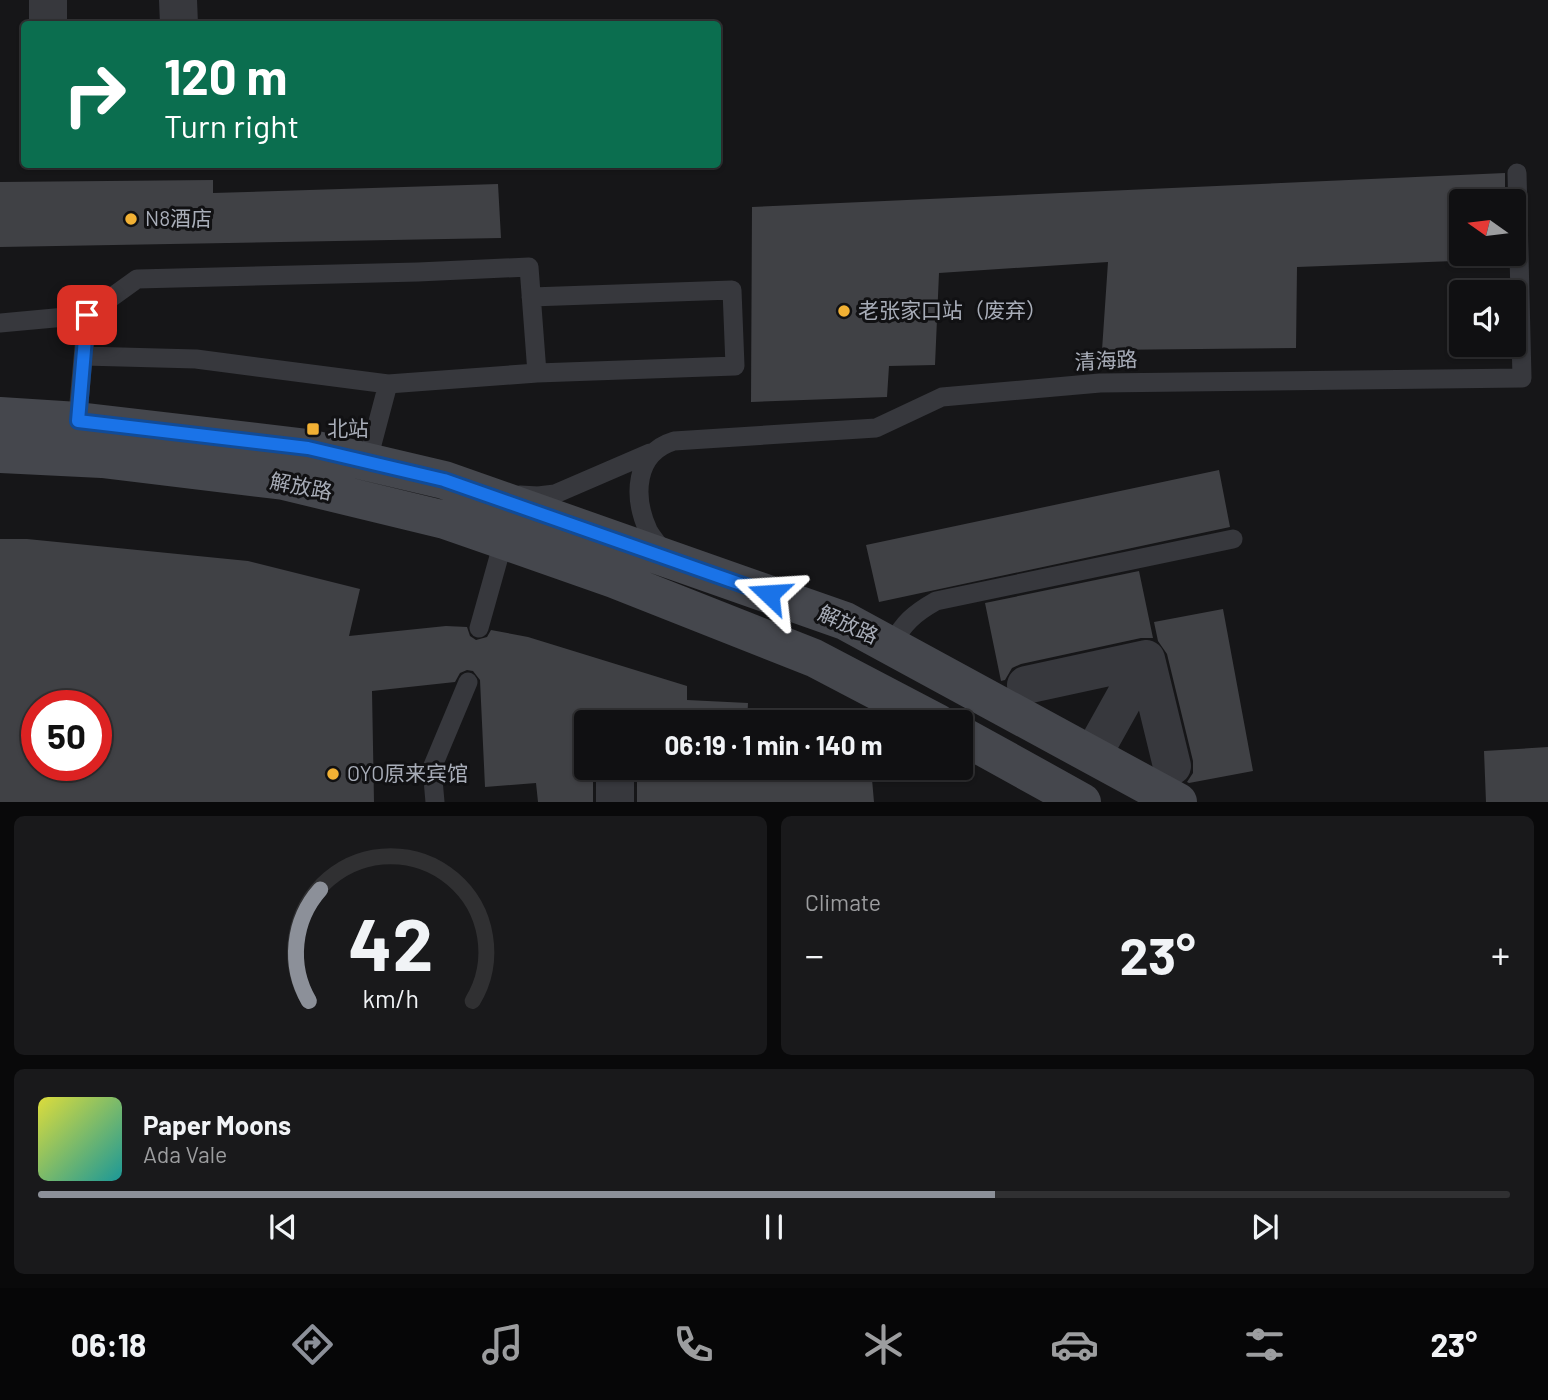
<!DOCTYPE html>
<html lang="en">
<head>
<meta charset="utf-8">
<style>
	:root { --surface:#101012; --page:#19191b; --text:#f1f3f6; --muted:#9c9d9f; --line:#303032; --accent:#8c9099 }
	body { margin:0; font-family:Barlow,"Noto Sans SC",sans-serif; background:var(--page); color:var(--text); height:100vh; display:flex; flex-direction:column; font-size:26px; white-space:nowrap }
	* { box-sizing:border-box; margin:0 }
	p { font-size:23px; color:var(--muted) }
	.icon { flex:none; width:38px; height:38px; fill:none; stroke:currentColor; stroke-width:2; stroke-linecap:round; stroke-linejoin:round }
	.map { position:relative; height:802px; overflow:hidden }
	.details { display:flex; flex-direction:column; gap:14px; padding:14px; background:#09090a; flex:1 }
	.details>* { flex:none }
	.top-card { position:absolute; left:21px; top:21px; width:700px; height:147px; border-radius:7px; box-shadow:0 2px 5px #0004,0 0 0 2px var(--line); background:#0b6e4f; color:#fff; overflow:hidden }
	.needle { width:46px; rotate:284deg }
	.tools { position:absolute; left:1449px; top:189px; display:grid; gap:14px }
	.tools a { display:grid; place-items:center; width:77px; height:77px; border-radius:7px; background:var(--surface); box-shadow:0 2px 5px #0004,0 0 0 2px var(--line); font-size:35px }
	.speed { position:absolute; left:21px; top:690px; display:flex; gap:14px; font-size:35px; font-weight:700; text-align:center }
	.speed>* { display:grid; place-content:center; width:91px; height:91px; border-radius:50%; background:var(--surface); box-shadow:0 2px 5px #0004,0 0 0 2px var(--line); line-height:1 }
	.speed .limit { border:10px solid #d22; background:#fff; color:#111 }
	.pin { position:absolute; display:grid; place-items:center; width:60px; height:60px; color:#fff; margin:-30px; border-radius:14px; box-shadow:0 4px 10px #0006 }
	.me { position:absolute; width:77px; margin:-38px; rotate:290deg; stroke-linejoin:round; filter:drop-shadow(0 0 5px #0008) }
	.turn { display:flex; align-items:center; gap:24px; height:147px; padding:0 28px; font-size:32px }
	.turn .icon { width:91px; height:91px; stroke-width:2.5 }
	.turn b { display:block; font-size:49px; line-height:60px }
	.big { font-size:52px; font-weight:700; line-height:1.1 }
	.details .card { flex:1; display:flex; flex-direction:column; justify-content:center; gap:10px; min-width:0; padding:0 24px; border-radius:10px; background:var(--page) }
	.details .dial { align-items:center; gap:0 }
	.dial svg { height:182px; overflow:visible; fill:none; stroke:var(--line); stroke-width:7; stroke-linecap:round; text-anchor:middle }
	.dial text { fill:var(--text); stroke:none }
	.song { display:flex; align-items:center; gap:21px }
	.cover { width:84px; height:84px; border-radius:10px; background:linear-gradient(135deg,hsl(60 70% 55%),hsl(180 70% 35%)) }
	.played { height:7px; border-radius:4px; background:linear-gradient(90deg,var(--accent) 65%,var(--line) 65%) }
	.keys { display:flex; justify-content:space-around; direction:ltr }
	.heat { display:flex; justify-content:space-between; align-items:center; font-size:38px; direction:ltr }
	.details .tiles { flex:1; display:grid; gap:14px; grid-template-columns:1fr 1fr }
	.card:last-child { grid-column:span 2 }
	.trip { position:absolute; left:574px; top:710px; width:399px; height:70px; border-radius:7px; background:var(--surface); box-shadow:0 2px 5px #0004,0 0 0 2px var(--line); font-weight:700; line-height:70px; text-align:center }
	.tab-bar { display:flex; height:112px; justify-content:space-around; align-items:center; background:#060607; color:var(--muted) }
	.tab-bar .icon { width:49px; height:49px }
	.tab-bar .active { color:var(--accent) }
	.tab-bar b { font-size:32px; color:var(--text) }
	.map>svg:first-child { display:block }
</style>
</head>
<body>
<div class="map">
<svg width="1548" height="802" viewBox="0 0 1548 802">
	<rect width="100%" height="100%" fill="#161618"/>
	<path fill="#404145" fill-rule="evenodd" d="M 1505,173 L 1505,201 L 1461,201 L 1461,254 L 1507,254 L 1507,259 L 1297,267 L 1296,348 L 1102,350 L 1108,262 L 939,273 L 935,365 L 889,366 L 887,397 L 751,402 L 752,207 Z
		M 213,180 L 213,193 L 498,184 L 501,238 L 0,247 L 0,182 Z
		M 1219,470 L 1230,527 L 879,602 L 866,545 Z
		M 0,539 L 27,539 L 248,561 L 360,589 L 349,636 L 446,626 L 467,627 L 470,636 L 476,640 L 487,637 L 491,630 L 528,637 L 687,686 L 687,700 L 748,703 L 747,723 L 586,723 L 586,768 L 593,768 L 593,802 L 538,802 L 536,783 L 485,787 L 480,680 L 473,671 L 467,670 L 460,673 L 455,682 L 372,691 L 374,802 L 0,802 ZM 37,705 L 96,705 L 96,765 L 37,765 Z
		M 1139,571 L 1153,638 L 1141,638 L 1021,664 L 1012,668 L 1005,680 L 1001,681 L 985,603 Z
		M 1223,609 L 1253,771 L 1189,783 L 1187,782 L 1193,773 L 1193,761 L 1167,654 L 1158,641 L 1154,622 Z
		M 1548,747 L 1548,802 L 1486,802 L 1484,751 Z
		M 637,768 L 871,768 L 874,802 L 637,802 Z"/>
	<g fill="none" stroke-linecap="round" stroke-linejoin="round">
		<path stroke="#37383d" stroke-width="19" d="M 531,297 L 732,290 L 735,366 L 537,373
			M 0,323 L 87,315 L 137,279 L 418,272 L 529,267 L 537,373 L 388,384 L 196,359 L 84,356
			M 77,425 L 87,315
			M 366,467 L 388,384
			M 520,495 L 538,496 L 555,494 L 650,453
			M 664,552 C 659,545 652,538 648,530 C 633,497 634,453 674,441 L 876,428 L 942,397 L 1100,383 L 1522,378 L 1517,173
			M 479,628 L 505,535
			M 891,645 C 904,623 913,614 936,601 L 1233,539
			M 435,802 L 432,768 L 468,682"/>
		<path stroke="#37383d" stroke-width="38" d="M 48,0 L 48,24
			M 178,0 L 179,24
			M 1026,685 L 1146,659 L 1172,766
			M 1093,754 L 1146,659
			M 615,768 L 615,802"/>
		<path stroke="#45474d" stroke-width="38" d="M 0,416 L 78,421 L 308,448 L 444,480 L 845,621 L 1178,802
			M 0,454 L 102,459 L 284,481 L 445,520 L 614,579 L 814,658 L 938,723
			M 961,735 L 1082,802"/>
	</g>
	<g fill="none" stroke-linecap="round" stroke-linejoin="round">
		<defs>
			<path id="route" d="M 87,315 L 78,421 L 308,448 L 444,480 L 769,594"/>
		</defs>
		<use href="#route" stroke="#114b97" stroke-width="18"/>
		<use href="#route" stroke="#1a73e8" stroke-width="12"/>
	</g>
	<g fill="#f2b134" stroke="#111113" stroke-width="2.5">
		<circle cx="131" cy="219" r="7"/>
		<circle cx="844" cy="311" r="7"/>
		<rect x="306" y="422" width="14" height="14" rx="3.5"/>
		<circle cx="333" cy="774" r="7"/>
	</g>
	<g text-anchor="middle" stroke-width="6" stroke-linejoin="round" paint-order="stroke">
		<g font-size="21" fill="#a8adb8" stroke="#111113" text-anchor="start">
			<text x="145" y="226">N8酒店</text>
			<text x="858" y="318">老张家口站（废弃）</text>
			<text x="327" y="436">北站</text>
			<text x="347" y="781">OYO原来宾馆</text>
		</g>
		<g font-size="21" fill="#a8adb8" stroke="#111113">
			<text transform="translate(1106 361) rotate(-3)" y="7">清海路</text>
			<text transform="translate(301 487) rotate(11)" y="7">解放路</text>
			<text transform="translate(848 625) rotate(24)" y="7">解放路</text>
		</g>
	</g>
</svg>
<div class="tools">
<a><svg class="needle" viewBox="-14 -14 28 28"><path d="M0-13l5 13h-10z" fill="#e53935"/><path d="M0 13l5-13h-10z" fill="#9c9d9f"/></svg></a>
<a><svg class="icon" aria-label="sound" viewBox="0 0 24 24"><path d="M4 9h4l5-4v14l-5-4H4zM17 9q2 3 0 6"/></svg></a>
</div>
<div class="speed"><div class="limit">50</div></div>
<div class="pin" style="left:87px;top:315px;background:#d93025"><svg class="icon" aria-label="arrive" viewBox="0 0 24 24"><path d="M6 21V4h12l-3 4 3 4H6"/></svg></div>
<svg class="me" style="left:769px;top:594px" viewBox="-20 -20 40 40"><path d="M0-17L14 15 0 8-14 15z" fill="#1a73e8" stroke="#fff" stroke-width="4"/></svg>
<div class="trip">06:19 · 1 min · 140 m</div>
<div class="top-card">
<div class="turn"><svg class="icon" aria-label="right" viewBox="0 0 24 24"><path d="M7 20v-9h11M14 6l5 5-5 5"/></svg><div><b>120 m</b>Turn right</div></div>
</div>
</div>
<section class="details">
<div class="tiles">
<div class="card dial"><svg viewBox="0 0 100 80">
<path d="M14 69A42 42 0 1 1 86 69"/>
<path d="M14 69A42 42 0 0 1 19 20" stroke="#8c9099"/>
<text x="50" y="56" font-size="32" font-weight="700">42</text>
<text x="50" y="72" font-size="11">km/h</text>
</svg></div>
<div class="card"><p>Climate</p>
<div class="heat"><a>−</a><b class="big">23°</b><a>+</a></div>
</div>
<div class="card">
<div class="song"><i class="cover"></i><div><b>Paper Moons</b><p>Ada Vale</p></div></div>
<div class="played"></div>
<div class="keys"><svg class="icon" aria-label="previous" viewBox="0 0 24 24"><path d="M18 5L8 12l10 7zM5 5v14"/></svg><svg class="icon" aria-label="pause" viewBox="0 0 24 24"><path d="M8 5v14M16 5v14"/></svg><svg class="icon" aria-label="next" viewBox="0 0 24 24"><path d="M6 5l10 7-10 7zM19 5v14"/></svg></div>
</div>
</div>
</section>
<nav class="tab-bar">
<b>06:18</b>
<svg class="icon active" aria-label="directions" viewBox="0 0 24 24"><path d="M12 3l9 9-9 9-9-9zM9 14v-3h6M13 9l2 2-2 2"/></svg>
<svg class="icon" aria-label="music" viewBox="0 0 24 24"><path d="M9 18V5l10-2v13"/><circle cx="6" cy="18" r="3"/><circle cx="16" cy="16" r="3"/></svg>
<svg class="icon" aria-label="phone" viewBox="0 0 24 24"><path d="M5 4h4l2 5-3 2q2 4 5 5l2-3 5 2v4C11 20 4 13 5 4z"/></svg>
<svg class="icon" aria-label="climate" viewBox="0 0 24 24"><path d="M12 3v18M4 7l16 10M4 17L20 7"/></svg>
<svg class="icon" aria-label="car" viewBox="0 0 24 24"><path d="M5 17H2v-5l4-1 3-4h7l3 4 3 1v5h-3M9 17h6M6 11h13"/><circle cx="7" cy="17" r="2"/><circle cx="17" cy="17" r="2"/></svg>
<svg class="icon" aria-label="filters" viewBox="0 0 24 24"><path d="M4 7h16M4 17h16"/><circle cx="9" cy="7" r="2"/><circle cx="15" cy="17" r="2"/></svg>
<b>23°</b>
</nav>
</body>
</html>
